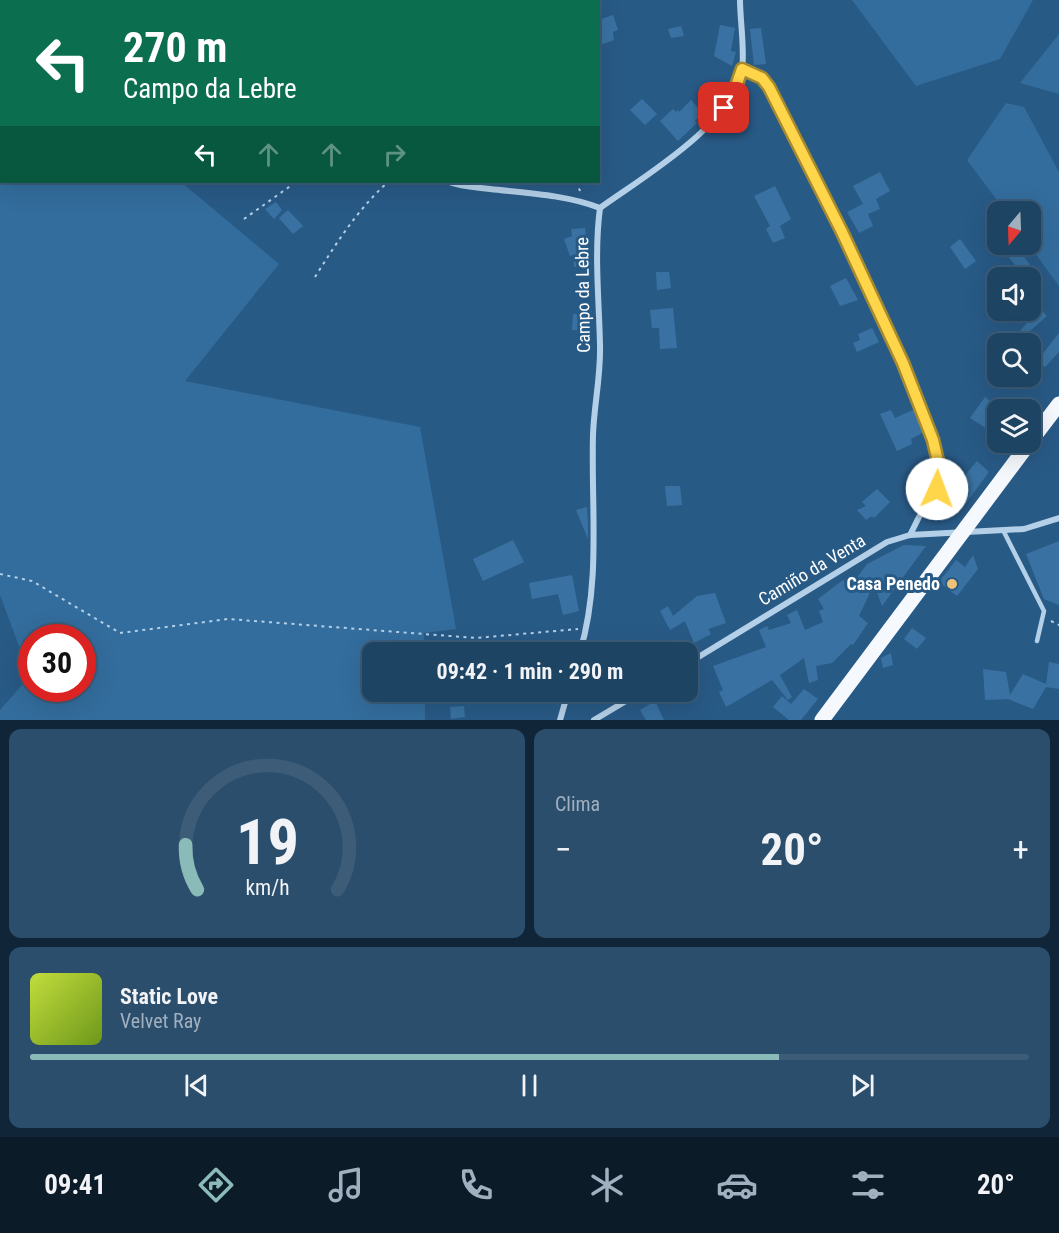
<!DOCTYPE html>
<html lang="es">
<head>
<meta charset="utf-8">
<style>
	:root { --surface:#1e4464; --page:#2b4e6d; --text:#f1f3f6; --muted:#a1b0bf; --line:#3c5c78; --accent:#8bbbb9 }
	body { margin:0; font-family:"Roboto Condensed",sans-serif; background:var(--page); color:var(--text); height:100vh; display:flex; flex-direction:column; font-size:22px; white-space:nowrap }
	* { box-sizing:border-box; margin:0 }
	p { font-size:20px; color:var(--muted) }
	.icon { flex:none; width:33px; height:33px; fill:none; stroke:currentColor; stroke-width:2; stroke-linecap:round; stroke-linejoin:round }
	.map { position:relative; height:720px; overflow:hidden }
	.side { display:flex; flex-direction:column; gap:9px; padding:9px; background:#102537; flex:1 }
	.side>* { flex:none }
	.top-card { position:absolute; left:0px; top:0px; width:600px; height:183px; box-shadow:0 6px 24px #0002,0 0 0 2px var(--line); background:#0b6e4f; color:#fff; overflow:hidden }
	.needle { width:39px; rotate:199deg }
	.buttons { position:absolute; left:987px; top:201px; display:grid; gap:12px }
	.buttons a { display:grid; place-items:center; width:54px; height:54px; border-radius:12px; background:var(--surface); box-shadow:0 6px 24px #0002,0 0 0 2px var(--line); font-size:30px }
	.speed { position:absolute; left:18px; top:624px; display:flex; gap:12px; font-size:30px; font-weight:700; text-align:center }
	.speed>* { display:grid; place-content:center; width:78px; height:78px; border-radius:50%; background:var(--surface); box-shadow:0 6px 24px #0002,0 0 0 2px var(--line); line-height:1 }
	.speed .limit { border:9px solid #d22; background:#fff; color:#111 }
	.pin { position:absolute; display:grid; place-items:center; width:51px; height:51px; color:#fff; margin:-26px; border-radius:12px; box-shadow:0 3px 9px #0006 }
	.me { position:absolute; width:66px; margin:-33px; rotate:2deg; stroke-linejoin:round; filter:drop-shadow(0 0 4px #0008) }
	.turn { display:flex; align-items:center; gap:21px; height:126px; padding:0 24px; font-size:27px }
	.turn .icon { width:78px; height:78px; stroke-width:2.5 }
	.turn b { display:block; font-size:42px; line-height:51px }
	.lanes { display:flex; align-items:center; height:57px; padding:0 24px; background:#0003; justify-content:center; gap:30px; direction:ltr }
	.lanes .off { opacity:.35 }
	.big { font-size:45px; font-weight:700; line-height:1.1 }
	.side .tile { flex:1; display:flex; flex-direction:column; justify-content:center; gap:9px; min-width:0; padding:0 21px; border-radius:12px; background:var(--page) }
	.side .dial { align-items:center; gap:0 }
	.dial svg { height:156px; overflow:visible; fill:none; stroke:var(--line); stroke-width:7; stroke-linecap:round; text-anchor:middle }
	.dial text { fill:var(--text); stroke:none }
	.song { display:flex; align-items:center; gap:18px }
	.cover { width:72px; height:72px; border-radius:9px; background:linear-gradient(135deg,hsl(70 70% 55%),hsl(80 70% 35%)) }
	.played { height:6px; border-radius:3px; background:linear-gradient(90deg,var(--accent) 75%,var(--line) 75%) }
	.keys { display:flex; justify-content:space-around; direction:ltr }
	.heat { display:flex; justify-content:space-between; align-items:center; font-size:33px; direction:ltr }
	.side .tiles { flex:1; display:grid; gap:9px; grid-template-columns:1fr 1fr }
	.tile:last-child { grid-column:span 2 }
	.trip { position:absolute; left:362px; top:642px; width:336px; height:60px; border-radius:12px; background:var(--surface); box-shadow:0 6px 24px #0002,0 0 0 2px var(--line); font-weight:700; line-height:60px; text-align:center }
	.tabs { display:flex; height:96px; justify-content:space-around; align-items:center; background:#0c1b28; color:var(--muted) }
	.tabs .icon { width:42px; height:42px }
	.tabs .on { color:var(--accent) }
	.tabs b { font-size:27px; color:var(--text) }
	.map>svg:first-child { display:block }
</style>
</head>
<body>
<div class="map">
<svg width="1059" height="720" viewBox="0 0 1059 720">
	<rect width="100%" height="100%" fill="#285a86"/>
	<path fill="#336d9d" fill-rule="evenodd" d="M 0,0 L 110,1 L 2,2 L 2,182 L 181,182 L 279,264 L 185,381 L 420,427 L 456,629 L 424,633 L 424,652 L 372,652 L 372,692 L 425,692 L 425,720 L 0,720 L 0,710 L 30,676 L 0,595 ZM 32,638 L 82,638 L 82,688 L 32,688 Z
		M 852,0 L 1033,0 L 1000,59 L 916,86 Z
		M 1059,34 L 1059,94 L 1020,83 Z
		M 1006,103 L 1024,107 L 1059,172 L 1059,286 L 1029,245 L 1030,244 L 1030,212 L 1005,211 L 967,160 Z"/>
	<path fill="#3972a2" d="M 613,15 L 618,30 L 613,32 L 614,40 L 598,46 L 598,20 Z
		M 720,25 L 735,28 L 731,51 L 736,52 L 732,66 L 714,56 Z
		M 681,26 L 684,36 L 671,38 L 668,29 Z
		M 761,28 L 766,64 L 754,65 L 750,29 Z
		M 642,99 L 657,114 L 645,125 L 630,110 Z
		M 691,100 L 703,113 L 695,121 L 697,123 L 678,141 L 660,121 L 673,109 L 676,112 L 678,110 L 679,112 Z
		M 880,172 L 890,191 L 876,199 L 880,209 L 868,214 L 873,226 L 859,233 L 847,212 L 863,204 L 853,186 Z
		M 775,186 L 791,219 L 780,226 L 785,238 L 773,243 L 766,229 L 770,226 L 754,196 Z
		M 276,202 L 282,210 L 274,219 L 265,209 Z
		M 288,210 L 303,226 L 293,234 L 279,218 Z
		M 585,228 L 588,254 L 590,253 L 592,265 L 574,267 L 573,255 L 570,256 L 564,239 L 572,236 L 571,229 Z
		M 960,239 L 976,261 L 965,269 L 950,247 Z
		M 999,244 L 1015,244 L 1030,265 L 1020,272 Z
		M 656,272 L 669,272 L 671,288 L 657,290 Z
		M 846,278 L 858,300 L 840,306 L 830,286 Z
		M 673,308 L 677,348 L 660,349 L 659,328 L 652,328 L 650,310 Z
		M 1040,308 L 1047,316 L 1023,337 L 1018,333 Z
		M 579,309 L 592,311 L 590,331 L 572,330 L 573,314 L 579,314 Z
		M 872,328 L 879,342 L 857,352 L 853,343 L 860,340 L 858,334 Z
		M 1059,333 L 1059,352 L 1045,367 L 1037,361 Z
		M 985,397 L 998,408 L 998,436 L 970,418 Z
		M 915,409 L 924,432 L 911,439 L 912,444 L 897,451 L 880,414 L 891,410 L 895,418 Z
		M 977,461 L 989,472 L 961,510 L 946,498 Z
		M 665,486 L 680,486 L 682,505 L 667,506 Z
		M 877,489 L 890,502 L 874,518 L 872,516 L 866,520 L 857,510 L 866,506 L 862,502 Z
		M 587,507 L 588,524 L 588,539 L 576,510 Z
		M 513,540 L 524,562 L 483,581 L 473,559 Z
		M 1059,541 L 1059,605 L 1044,599 L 1026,554 Z
		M 904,545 L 926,546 L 882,606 L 874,584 L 859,616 L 868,623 L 853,645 L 851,644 L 832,663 L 816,666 L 818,680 L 809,683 L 804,658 L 780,675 L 792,697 L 788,700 L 772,680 L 726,707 L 719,692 L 723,690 L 713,666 L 766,647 L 759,630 L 767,626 L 769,630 L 791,623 L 787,615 L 797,610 L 805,630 L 823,622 L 819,611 L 824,609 L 818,599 L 843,580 L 851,586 L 867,564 Z
		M 973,555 L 978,569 L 957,596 L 939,582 L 956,560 L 965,567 Z
		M 572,575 L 579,611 L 563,615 L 558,594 L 532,599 L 529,583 Z
		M 715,593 L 726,623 L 708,629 L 711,634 L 694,643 L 685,621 L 670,630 L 660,611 L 668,606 L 673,616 L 697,596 Z
		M 912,628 L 926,638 L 917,649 L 904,639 Z
		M 891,653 L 893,665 L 883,668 L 881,658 Z
		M 1049,662 L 1059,664 L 1059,689 L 1046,687 L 1033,709 L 1008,699 L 985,700 L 983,669 L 1006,672 L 1010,695 L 1023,674 L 1046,684 Z
		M 804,689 L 818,699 L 801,720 L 789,720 L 773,707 L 782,696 L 791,704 Z
		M 655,701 L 664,720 L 646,720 L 640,710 Z
		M 464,706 L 465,717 L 451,719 L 450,707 Z"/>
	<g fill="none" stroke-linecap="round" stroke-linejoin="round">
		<path stroke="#b4d0e8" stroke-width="2" stroke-dasharray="3 4.5" stroke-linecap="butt" d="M 575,182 L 582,194
			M 244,219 L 296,182
			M 315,277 C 337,242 358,209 388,182
			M 0,574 L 32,581 L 120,633 L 228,619 L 476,638 L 578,629
			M 1051,621 L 1059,625"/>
		<path stroke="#b4d0e8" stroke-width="4.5" d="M 1004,532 L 1044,611 L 1037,641"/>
		<path stroke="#b4d0e8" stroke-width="6" d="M 236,2 L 237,0
			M 742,69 L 762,78 L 777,103 L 842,232 L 903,363 L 933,440 L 940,470 L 937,489 L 919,517 L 910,535
			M 449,182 C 463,187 475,187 490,189 C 526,193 567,195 600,208
			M 580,652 C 601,582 591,508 593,435 C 594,405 601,375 600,345 C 599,299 594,253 600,208 C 643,177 734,124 742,69 C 745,52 740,19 740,0
			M 687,664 L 887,542 L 910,535 L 1024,529 L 1059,518
			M 560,720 L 568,692
			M 594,720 L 641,692"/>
		<path stroke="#f5f9fe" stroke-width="15" d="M 1030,442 L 1059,404
			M 822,720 L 1030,442"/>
	</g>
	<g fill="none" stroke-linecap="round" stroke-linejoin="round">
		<defs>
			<path id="route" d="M 724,108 L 733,95 L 742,69 L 762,78 L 769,87 L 842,232 L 903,363 L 933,440 L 940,470 L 937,489"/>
		</defs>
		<use href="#route" stroke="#a68a30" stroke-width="15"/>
		<use href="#route" stroke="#ffd54a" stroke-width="10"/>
	</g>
	<circle fill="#efc27a" stroke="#285a86" stroke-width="2" cx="952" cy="584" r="6"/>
	<g text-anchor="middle" stroke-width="6" stroke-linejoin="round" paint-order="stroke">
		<g font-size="18" fill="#fff" stroke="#285a86">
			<text transform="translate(583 295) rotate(-91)" y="6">Campo da Lebre</text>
			<text transform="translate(812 570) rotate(-31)" y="6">Camiño da Venta</text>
		</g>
		<g font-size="18" font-weight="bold" fill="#fff" stroke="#285a86" text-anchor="end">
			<text x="940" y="590">Casa Penedo</text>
		</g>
	</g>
</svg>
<div class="buttons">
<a><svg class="needle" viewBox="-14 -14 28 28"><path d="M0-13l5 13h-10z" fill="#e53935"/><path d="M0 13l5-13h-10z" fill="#a1b0bf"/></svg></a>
<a><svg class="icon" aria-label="sound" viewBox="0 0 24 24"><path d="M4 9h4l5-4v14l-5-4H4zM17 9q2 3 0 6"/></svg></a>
<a><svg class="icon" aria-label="search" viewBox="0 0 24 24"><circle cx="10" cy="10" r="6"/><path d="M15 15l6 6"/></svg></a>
<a><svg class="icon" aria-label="layers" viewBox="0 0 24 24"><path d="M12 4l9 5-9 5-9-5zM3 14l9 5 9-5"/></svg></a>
</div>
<div class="speed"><div class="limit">30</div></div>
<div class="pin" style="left:724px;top:108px;background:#d93025"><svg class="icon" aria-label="arrive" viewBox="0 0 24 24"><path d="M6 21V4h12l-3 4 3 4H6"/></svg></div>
<svg class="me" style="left:937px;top:489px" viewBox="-20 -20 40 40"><circle r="19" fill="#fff"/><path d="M0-13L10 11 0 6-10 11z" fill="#ffd54a"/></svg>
<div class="trip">09:42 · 1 min · 290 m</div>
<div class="top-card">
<div class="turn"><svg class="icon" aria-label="left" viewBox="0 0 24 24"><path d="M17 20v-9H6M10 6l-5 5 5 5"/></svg><div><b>270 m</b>Campo da Lebre</div></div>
<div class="lanes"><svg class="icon" aria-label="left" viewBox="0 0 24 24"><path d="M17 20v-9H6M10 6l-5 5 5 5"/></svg><svg class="icon off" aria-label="ahead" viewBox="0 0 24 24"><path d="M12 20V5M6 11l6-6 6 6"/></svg><svg class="icon off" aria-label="ahead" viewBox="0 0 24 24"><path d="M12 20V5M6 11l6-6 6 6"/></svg><svg class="icon off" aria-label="right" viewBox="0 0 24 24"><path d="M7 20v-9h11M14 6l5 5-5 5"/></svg></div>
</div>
</div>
<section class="side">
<div class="tiles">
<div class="tile dial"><svg viewBox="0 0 100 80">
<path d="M14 69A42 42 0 1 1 86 69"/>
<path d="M14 69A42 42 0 0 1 8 46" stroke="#8bbbb9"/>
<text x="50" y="56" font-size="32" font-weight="700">19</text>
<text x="50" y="72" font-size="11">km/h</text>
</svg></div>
<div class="tile"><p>Clima</p>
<div class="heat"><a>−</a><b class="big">20°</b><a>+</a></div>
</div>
<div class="tile">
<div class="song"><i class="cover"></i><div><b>Static Love</b><p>Velvet Ray</p></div></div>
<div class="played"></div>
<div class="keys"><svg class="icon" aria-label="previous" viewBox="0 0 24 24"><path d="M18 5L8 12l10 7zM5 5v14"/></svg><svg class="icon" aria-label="pause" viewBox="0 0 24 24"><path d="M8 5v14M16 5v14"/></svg><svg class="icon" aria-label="next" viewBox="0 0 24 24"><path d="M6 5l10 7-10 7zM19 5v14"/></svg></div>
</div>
</div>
</section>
<nav class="tabs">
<b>09:41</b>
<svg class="icon on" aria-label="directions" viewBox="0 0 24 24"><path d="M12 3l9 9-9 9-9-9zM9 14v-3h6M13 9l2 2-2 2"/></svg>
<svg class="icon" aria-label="music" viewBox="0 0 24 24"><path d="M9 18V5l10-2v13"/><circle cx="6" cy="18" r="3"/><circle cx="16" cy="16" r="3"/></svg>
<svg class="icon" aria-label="phone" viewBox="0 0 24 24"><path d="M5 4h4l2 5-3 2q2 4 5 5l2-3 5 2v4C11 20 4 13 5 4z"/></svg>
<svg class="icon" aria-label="climate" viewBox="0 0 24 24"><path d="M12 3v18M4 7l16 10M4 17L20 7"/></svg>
<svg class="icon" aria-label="car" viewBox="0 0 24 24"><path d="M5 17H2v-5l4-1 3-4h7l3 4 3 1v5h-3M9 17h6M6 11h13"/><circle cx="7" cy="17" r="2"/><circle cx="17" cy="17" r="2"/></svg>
<svg class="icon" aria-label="filters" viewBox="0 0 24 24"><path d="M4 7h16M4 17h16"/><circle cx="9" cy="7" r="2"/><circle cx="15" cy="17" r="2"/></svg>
<b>20°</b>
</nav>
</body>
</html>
